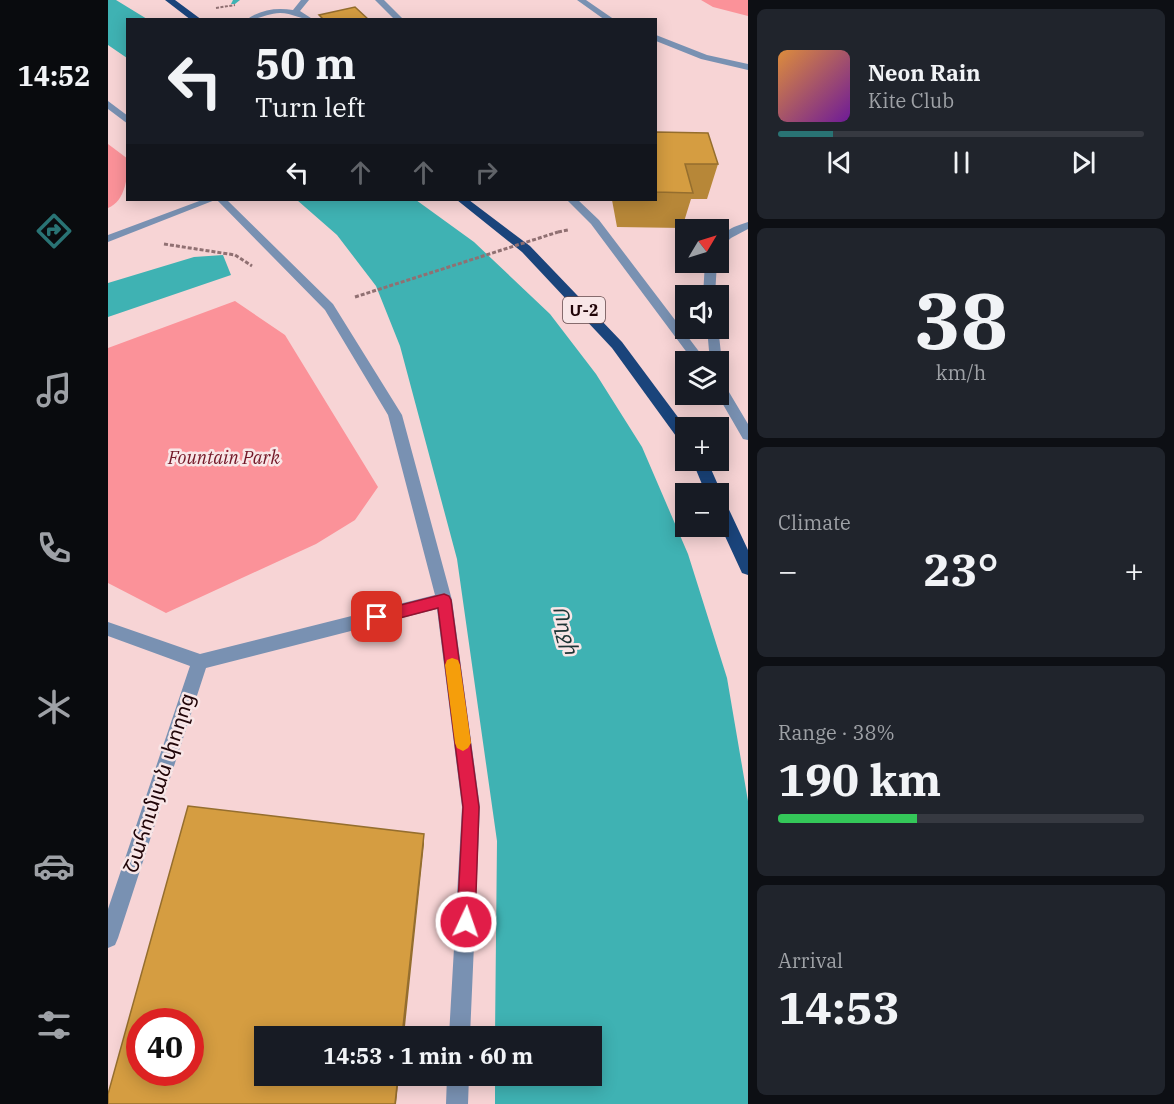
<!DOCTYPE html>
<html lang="en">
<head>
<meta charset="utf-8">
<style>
	:root { --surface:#171b24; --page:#20242c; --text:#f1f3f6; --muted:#9ea1a6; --line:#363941; --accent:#297374 }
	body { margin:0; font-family:"IBM Plex Serif","Noto Sans Armenian",serif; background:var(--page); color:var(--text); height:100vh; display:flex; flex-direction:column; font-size:22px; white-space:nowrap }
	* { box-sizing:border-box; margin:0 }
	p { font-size:20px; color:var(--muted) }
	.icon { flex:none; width:33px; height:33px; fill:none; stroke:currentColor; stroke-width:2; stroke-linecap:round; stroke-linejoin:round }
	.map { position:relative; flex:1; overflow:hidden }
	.details { display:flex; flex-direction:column; gap:9px; padding:9px; background:#0d0f14; width:426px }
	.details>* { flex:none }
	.top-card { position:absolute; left:18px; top:18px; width:531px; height:183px; border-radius:0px; box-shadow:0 3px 15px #0003; background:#171b24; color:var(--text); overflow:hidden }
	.needle { width:39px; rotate:52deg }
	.controls { position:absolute; left:567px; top:219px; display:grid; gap:12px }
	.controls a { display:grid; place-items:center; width:54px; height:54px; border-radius:0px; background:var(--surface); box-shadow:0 3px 15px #0003; font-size:30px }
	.speed { position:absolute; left:18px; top:1008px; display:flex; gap:12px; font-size:30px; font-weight:700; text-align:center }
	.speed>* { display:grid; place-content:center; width:78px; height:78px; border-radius:50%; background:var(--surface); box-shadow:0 3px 15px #0003; line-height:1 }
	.speed .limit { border:9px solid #d22; background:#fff; color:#111 }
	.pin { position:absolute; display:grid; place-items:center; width:51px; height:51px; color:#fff; margin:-26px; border-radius:12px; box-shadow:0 3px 9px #0006 }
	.me { position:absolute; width:66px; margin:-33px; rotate:3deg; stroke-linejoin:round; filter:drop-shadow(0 0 4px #0008) }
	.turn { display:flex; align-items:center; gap:21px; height:126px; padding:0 30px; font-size:27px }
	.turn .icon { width:78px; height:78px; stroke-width:2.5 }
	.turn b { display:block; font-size:42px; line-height:51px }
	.lanes { display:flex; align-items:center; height:57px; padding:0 30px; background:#0003; justify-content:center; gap:30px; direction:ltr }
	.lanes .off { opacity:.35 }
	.big { font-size:45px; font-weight:700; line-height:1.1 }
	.details .tile { flex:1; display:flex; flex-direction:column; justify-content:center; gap:9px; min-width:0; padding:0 21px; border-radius:9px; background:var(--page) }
	.details .dial { align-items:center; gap:0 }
	.dial b { font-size:78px; line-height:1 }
	.song { display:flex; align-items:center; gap:18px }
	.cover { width:72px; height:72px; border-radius:9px; background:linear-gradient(135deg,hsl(30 70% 55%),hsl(280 70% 35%)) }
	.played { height:6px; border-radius:3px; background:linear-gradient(90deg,var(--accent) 15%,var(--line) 15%) }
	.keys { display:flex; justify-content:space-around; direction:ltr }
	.heat { display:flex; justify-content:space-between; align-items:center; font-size:33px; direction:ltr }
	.charge { height:9px; border-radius:4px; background:linear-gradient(90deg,#34c759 38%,var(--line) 0) }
	.trip { position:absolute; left:146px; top:1026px; width:348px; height:60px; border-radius:0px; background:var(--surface); box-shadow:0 3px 15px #0003; font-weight:700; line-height:60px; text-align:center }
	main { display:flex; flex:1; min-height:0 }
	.menu { display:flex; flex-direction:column; width:108px; justify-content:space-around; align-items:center; background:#090b0e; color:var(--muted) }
	.menu .icon { width:42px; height:42px }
	.menu .selected { color:var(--accent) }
	.menu b { font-size:27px; color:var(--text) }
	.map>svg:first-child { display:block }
</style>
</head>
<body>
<main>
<nav class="menu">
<b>14:52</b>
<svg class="icon selected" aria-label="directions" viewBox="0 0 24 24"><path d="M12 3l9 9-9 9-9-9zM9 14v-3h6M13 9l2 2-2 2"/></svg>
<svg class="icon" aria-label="music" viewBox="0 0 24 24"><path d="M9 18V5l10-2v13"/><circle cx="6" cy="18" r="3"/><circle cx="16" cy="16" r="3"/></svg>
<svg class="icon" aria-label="phone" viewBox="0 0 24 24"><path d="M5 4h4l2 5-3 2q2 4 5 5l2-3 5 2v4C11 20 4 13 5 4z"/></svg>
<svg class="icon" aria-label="climate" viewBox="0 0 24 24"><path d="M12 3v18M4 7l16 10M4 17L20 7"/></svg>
<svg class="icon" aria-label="car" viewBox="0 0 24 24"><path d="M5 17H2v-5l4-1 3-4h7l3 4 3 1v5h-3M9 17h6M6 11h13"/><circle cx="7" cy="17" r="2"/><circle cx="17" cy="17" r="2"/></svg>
<svg class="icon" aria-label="filters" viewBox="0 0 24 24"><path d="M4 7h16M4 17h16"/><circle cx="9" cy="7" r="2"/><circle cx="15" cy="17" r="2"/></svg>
</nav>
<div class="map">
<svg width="640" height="1104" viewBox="0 0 640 1104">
	<rect width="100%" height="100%" fill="#f7d4d5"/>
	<path fill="#fb9299" d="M 593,0 L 640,0 L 640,16 L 605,7 Z
		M 0,144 L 20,159 C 20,175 18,201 0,208 Z
		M 127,301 L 177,335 L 270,487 L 247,520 L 208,544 L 58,613 L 0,583 L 0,348 Z"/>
	<path fill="#3fb2b3" d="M 0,0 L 8,0 L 39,19 L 20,20 L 19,58 L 0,45 Z
		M 189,200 L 308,200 L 366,242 L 442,314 L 488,374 L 534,447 L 580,554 L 619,678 L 640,801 L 640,1104 L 387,1104 L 387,1076 L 483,1076 L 483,1036 L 387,1036 L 389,841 L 349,559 L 292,346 L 268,286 L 229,235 Z
		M 115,255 L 123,275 L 0,317 L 0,283 L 86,257 Z"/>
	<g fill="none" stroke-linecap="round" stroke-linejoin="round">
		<path fill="#3fb2b3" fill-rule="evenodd" d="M 125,0 L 132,0 L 127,4 L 123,4 Z"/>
		<path stroke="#907072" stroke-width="2" stroke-dasharray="3 1.5" stroke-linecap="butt" d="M 108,8 L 127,5"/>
		<path stroke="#907072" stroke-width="3" stroke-dasharray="4 2" stroke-linecap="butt" d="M 450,232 L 460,230
			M 56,244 L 127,255 L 144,266"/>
		<path fill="#7991b2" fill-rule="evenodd" d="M 267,0 L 276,0 L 296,20 L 287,20 Z
			M 469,0 L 478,0 L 507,20 L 497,20 Z
			M 548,35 L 599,55 L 640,64 L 640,70 L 593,59 L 548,41 Z
			M 459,200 L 470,200 L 491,220 L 599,362 L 586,362 L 483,224 Z
			M 640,222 L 640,229 L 623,238 L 610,250 C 610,232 624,227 640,222 Z
			M 597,262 L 609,262 L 607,296 L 595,296 Z
			M 610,327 L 614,362 L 610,366 L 610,362 L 602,362 L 599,328 Z
			M 610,381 L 615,382 L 640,424 L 640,440 L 635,439 L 609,394 Z"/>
		<path fill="#7991b2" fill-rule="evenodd" d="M 193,0 L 201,0 L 192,11 L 206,20 C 194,20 184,13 172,13 C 160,13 150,20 138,20 C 151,10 168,7 185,10 Z
			M 0,101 L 20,116 L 20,124 L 0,109 Z
			M 94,200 L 107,200 L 0,242 L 0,235 Z
			M 109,200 L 119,200 L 225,304 L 294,415 L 344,600 L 372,807 L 362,1036 L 341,1036 L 354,807 L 329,609 L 98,668 L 10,938 L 7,945 L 0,948 L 0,909 L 82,666 L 0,636 L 0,622 L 92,654 L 327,595 L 280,415 L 217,310 Z
			M 339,1076 L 361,1076 L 360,1104 L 338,1104 Z"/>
		<path fill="#1a447b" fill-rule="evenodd" d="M 57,0 L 67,0 L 94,20 L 83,20 Z
			M 349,200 L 361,200 L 422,246 L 514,342 L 578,428 L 578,444 L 573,443 L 504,348 L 414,252 Z
			M 584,460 L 599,460 L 614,494 L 612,497 L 616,499 L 640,550 L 640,575 L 634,573 L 610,521 L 610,494 L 598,494 Z"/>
		<path stroke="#907072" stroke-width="3" stroke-dasharray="4 2" stroke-linecap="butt" d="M 247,297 L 450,232"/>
	</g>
	<path fill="#b78738" d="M 548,132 L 610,164 L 599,199 L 583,199 L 574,228 L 509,227 L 504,200 L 548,200 Z"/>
	<path fill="#956e2e" d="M 316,834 L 316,844 L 296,1036 L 294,1036 Z
		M 290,1076 L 291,1076 L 288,1104 L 287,1104 Z"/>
	<path fill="#d59d41" stroke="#956e2e" stroke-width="1.5" fill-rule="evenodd" d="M 247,7 L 261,20 L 216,20 L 211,15 Z
		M 548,132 L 600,133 L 610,164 L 577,164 L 585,193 L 548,192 Z
		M 80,806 L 316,834 L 294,1036 L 156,1036 L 156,1076 L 290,1076 L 287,1104 L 0,1104 L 0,1094 ZM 32,1022 L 82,1022 L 82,1072 L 32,1072 Z"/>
	<path fill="#e11d48" stroke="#92132f" stroke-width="1.5" d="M 336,594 L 341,596 L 343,600 L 371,807 L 367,922 L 364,928 L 358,931 L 351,928 L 349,922 L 355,807 L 330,608 L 269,624 L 264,622 L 262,617 L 264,613 L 269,611 Z"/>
	<path fill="#f59e0b" d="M 344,658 L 350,660 L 352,665 L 363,743 L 360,748 L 355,751 L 349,748 L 347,743 L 337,665 L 339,660 Z"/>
	<g text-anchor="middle" stroke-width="5" stroke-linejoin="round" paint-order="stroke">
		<rect fill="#f8e6e7" stroke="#61484b" stroke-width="1.5" x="455" y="297" width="42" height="26" rx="4.5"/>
		<g font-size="16" font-weight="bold" fill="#200508">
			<text x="476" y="316">Մ-2</text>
		</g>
		<g font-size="18" font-style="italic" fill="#731727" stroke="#f8e6e7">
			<text x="116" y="464">Fountain Park</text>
		</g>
		<g font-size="20" font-style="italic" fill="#1b3434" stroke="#f8e6e7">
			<text transform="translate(458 630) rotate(75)" y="7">Ողջի</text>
		</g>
		<g font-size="21" fill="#200508" stroke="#f8e6e7">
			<text transform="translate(51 783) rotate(-72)" y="7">Շահումյան փողոց</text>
		</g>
	</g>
</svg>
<div class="controls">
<a><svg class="needle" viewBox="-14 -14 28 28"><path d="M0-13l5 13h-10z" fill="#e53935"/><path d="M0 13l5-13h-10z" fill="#9ea1a6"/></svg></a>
<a><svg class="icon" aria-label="sound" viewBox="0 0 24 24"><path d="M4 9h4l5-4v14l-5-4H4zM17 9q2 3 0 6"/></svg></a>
<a><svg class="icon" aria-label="layers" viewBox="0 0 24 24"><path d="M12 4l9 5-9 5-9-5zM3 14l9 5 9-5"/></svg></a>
<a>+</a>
<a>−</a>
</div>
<div class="speed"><div class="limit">40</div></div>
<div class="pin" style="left:269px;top:617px;background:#d93025"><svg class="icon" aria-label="arrive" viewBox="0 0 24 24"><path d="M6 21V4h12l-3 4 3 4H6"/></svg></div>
<svg class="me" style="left:358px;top:922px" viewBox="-20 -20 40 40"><circle r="17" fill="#e11d48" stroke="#fff" stroke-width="3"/><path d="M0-11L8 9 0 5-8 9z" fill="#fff"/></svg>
<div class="trip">14:53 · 1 min · 60 m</div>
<div class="top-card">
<div class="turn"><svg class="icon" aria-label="left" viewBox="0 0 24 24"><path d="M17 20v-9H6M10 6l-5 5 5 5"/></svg><div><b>50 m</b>Turn left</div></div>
<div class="lanes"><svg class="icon" aria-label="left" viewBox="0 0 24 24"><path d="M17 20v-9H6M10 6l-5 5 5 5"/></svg><svg class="icon off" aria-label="ahead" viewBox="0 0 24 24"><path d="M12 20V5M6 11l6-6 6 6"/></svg><svg class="icon off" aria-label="ahead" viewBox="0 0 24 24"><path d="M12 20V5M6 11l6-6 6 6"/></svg><svg class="icon off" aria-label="right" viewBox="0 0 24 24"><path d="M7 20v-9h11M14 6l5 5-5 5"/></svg></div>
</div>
</div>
<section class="details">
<div class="tile">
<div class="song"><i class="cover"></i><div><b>Neon Rain</b><p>Kite Club</p></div></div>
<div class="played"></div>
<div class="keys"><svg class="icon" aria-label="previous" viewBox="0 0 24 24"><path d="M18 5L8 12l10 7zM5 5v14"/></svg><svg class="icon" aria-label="pause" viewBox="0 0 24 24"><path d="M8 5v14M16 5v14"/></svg><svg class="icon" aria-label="next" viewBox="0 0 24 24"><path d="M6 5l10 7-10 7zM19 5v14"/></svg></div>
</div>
<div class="tile dial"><b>38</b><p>km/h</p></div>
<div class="tile"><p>Climate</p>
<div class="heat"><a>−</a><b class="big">23°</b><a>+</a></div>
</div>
<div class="tile"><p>Range · 38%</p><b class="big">190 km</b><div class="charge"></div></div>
<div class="tile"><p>Arrival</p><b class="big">14:53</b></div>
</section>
</main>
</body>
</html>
